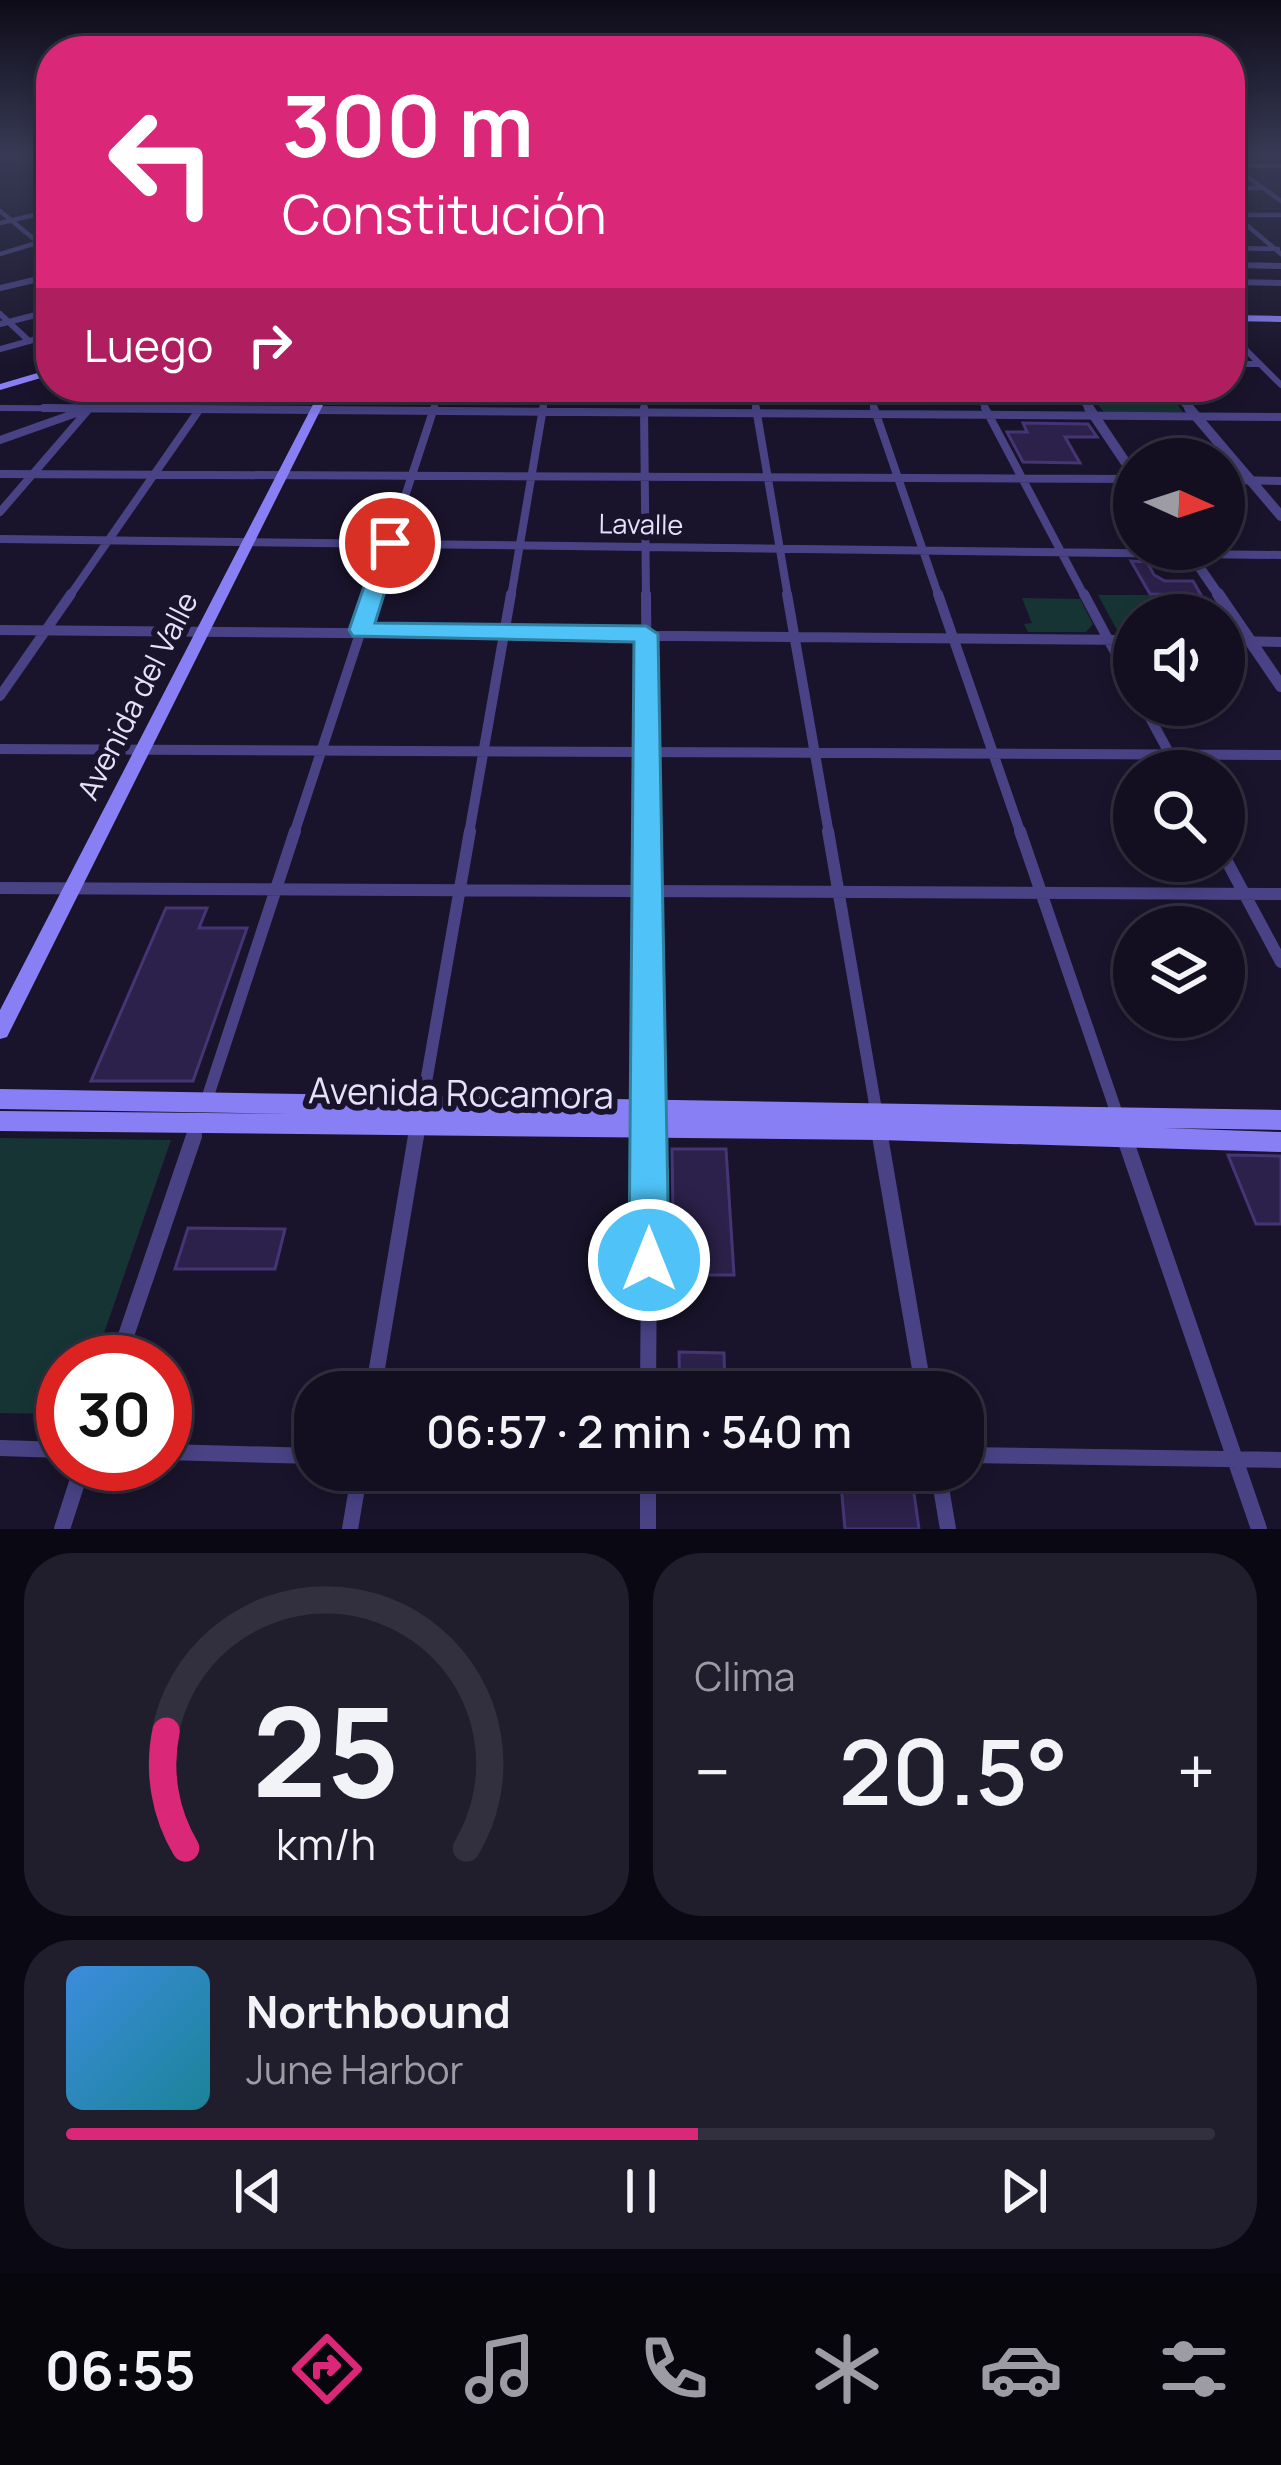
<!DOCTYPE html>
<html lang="es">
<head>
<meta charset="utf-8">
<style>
	:root { --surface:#130f20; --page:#201d2d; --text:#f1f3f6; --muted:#9d9ca5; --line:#322f3e; --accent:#db2777 }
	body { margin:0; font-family:Manrope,sans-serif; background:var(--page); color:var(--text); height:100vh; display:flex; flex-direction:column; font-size:45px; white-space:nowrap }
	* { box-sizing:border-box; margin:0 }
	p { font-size:39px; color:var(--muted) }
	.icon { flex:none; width:66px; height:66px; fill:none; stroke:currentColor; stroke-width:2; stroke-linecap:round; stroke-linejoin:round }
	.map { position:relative; height:1529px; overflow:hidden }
	.details { display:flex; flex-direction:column; gap:24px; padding:24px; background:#0a0812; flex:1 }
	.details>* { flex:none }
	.banner { position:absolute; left:36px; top:36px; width:1209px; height:366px; border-radius:48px; box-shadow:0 6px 18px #0003,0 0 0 3px var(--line); background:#db2777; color:#fff; overflow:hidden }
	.needle { width:78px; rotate:93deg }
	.buttons { position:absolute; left:1113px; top:438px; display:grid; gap:24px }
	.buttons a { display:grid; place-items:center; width:132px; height:132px; border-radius:50%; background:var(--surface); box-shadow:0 6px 18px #0003,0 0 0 3px var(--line); font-size:60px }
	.speed { position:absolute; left:36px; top:1335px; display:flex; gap:24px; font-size:60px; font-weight:700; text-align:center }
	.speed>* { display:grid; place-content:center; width:156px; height:156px; border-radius:50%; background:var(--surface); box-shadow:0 6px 18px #0003,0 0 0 3px var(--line); line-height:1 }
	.speed .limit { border:18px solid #d22; background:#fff; color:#111 }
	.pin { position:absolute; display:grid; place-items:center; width:102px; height:102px; color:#fff; margin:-51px; border:6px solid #fff; border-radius:50%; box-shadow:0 3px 12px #0007 }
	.me { position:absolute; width:132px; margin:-66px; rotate:0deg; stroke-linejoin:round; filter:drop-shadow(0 0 9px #0008) }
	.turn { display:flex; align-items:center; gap:42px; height:252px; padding:0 48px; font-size:54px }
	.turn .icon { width:156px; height:156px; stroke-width:2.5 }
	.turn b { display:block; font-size:84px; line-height:102px }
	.then { display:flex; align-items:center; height:114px; padding:0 48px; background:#0003; gap:24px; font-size:45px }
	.big { font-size:90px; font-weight:600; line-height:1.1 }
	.details .widget { flex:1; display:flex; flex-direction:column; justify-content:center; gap:18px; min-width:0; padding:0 42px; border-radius:48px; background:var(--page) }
	.details .dial { align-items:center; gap:0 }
	.dial svg { height:312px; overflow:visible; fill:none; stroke:var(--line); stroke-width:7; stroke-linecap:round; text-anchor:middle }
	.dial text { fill:var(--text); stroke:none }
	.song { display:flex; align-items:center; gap:36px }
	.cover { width:144px; height:144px; border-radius:18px; background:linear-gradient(135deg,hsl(210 70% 55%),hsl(190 70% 35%)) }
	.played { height:12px; border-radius:6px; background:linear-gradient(90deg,var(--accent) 55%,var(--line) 55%) }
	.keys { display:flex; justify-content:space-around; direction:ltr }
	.heat { display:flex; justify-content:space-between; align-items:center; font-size:66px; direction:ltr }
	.details .tiles { flex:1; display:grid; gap:24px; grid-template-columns:1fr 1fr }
	.widget:last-child { grid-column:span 2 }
	.trip { position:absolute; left:294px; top:1371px; width:690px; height:120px; border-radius:48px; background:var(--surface); box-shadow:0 6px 18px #0003,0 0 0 3px var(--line); font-weight:600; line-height:120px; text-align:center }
	.tabs { display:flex; height:192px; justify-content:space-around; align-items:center; background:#08060d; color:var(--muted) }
	.tabs .icon { width:84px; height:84px }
	.tabs .active { color:var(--accent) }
	.tabs b { font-size:54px; color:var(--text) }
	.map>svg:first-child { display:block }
</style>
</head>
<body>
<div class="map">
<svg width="1281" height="1529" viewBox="0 0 1281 1529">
	<rect width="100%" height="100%" fill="#19142b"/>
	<path fill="#173434" d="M 1082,387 L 1164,387 L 1183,412 L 1105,413 Z
		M 1098,595 L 1152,595 L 1163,615 L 1134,615 L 1134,630 L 1117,630 Z
		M 1022,598 L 1080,599 L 1093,624 L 1086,632 L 1028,632 L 1024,624 L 1032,623 Z
		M 0,1138 L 171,1140 L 94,1362 L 63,1362 L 63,1414 L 0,1413 Z"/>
	<path fill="#2c214a" stroke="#453574" stroke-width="3" d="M 1023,423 L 1088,424 L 1097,437 L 1065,437 L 1080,463 L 1023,462 L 1007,432 L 1027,432 Z
		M 1131,561 L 1147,562 L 1154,575 L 1165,581 L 1193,581 L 1201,595 L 1150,594 Z
		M 166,908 L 207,908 L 199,928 L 247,928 L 193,1081 L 91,1081 Z
		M 672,1149 L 726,1149 L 734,1275 L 674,1275 Z
		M 1228,1155 L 1281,1156 L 1281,1224 L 1256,1224 Z
		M 188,1228 L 285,1229 L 275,1269 L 175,1269 Z
		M 679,1352 L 724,1353 L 725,1392 L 680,1392 Z
		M 841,1484 L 913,1486 L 919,1529 L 845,1529 Z"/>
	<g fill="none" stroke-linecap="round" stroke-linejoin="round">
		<path stroke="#494386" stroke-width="4.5" d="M 1230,164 L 1281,201
			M 1230,165 L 1281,166
			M 1230,188 L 1260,188
			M 0,211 L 51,253
			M 1230,211 L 1281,254
			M 1233,215 L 1281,215
			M 0,223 L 51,211
			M 1230,248 L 1278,249
			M 0,254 L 40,242
			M 1230,265 L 1281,266"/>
		<path stroke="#494386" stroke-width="6" d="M 1230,265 L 1281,266
			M 1230,282 L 1281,283
			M 0,288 L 51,276
			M 0,314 L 29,341
			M 0,324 L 51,311
			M 1230,334 L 1281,385
			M 0,349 L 51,335
			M 1230,364 L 1260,364
			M 644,387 L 644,411
			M 752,387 L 756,411
			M 867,387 L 875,411
			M 974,387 L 987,411
			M 97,406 L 150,387
			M 0,408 L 471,411
			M 433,411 L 441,387
			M 543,411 L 547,387"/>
		<path stroke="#494386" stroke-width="8" d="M 44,408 L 1281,417
			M 644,408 L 646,597
			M 756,408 L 788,597
			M 874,408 L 939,597
			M 985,408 L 1085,597
			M 0,440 L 79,412
			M 0,474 L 1134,479
			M 1224,480 L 1281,481
			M 0,512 L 88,410
			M 0,539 L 1281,555
			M 69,597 L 199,410
			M 372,597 L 434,408
			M 511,597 L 543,408"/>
		<path stroke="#494386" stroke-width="10" d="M 646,594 L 648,834
			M 787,594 L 829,834
			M 938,594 L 1021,834
			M 1084,594 L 1134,688
			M 0,630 L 1134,640
			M 1224,641 L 1281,642
			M 0,696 L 71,594
			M 1143,705 L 1179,771
			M 0,749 L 1281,755
			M 294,834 L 373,594
			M 469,834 L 511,594"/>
		<path stroke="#494386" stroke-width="12" d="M 648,831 L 650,1110
			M 828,831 L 881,1139
			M 1020,831 L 1118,1117
			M 1224,856 L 1281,962
			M 0,888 L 1281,894
			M 206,1102 L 295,831
			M 422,1105 L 470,831
			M 193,1139 L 200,1120
			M 415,1139 L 418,1123
			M 650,1139 L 650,1128"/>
		<path stroke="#494386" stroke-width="16" d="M 880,1136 L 924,1392
			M 1124,1136 L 1259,1529
			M 117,1362 L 194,1136
			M 373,1392 L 416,1136
			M 648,1392 L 650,1136
			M 0,1448 L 63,1450
			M 165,1452 L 315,1456
			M 963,1455 L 1281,1460
			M 648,1470 L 648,1529
			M 938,1470 L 948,1529
			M 62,1529 L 83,1464
			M 350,1529 L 360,1470"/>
		<path stroke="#494386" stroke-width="8" d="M 1075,387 L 1091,411
			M 1171,387 L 1192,411"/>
		<path stroke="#494386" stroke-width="10" d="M 1089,408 L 1134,475
			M 1189,408 L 1281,516
			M 1187,549 L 1220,597"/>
		<path stroke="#494386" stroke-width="12" d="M 1218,594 L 1281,686"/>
		<path fill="#897ff5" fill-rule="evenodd" d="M 27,153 L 34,153 L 51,165 L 51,170 Z
			M 1230,315 L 1281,316 L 1281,322 L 1230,321 Z
			M 51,369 L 51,375 L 0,390 L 0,384 Z
			M 316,387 L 326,387 L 329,393 L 7,1037 L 0,1039 L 0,1010 L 319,393 Z
			M 0,1089 L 1281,1110 L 1281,1130 L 1163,1128 L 1281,1132 L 1281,1152 L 880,1140 L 0,1131 L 0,1111 L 293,1114 L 0,1109 Z"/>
	</g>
	<linearGradient id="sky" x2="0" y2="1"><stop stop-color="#0e0b18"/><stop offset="0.42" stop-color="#383a55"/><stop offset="1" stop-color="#383a55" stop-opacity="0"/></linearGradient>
	<rect width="1281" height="367" fill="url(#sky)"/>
	<path fill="#4fc3f7" stroke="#337fa1" stroke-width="3" d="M 390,536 L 400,543 L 375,623 L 646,626 L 658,634 L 669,1260 L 663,1274 L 649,1280 L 635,1274 L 629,1260 L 634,642 L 353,636 L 349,630 L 379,543 Z"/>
	<g text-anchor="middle" stroke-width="12" stroke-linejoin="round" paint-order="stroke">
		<g font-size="27" fill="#e5e0fc" stroke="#19142b">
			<text transform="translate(641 525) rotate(1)" y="9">Lavalle</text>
		</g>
		<g font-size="30" fill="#e5e0fc" stroke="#19142b">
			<text transform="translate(138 696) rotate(-63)" y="10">Avenida del Valle</text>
		</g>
		<g font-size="36" fill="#e5e0fc" stroke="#19142b">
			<text transform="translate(461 1093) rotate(1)" y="13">Avenida Rocamora</text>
		</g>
	</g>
</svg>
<div class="buttons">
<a><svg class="needle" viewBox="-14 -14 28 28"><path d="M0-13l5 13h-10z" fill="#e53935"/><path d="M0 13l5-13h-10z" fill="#9d9ca5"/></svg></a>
<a><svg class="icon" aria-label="sound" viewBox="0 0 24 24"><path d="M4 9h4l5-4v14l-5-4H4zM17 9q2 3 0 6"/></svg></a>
<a><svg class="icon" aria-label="search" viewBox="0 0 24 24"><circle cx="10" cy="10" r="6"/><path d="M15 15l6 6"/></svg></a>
<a><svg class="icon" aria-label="layers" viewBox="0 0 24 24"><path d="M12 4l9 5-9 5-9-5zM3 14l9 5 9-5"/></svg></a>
</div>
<div class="speed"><div class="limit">30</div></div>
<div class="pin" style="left:390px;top:543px;background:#d93025"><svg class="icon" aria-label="arrive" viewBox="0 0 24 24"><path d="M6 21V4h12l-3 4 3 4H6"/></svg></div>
<svg class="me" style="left:649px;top:1260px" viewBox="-20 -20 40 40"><circle r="17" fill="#4fc3f7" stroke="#fff" stroke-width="3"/><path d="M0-11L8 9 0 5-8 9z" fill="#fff"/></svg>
<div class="trip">06:57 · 2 min · 540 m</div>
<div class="banner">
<div class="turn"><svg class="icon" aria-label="left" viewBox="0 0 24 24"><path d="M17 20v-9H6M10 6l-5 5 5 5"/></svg><div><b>300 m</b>Constitución</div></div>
<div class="then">Luego<svg class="icon" aria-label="right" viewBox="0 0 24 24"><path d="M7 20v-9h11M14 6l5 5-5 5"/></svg></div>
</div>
</div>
<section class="details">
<div class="tiles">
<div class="widget dial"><svg viewBox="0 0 100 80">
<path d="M14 69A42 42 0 1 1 86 69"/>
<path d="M14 69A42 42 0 0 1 9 39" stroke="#db2777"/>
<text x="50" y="56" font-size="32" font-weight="700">25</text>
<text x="50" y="72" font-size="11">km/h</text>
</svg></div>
<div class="widget"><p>Clima</p>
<div class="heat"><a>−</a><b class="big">20.5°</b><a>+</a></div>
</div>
<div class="widget">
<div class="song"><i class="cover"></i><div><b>Northbound</b><p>June Harbor</p></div></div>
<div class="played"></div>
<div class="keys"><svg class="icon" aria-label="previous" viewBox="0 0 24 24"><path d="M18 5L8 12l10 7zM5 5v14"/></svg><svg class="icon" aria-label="pause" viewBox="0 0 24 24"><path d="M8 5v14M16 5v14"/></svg><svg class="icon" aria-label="next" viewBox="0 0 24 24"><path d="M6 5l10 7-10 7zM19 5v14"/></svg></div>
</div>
</div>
</section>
<nav class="tabs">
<b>06:55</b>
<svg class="icon active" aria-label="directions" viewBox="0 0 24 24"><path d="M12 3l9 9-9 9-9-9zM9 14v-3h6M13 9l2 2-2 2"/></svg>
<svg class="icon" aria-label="music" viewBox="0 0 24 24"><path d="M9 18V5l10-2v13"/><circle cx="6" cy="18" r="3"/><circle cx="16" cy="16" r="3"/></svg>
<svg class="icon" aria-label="phone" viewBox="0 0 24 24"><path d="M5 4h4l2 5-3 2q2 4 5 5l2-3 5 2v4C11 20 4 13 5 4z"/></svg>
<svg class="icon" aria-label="climate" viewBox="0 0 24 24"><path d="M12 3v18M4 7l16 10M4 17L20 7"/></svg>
<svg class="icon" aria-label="car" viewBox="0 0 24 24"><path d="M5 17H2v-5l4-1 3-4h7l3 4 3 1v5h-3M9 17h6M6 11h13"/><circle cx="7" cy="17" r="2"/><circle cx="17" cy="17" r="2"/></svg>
<svg class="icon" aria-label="filters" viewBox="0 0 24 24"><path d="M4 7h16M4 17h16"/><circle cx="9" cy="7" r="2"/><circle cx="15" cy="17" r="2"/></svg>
</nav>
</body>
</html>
